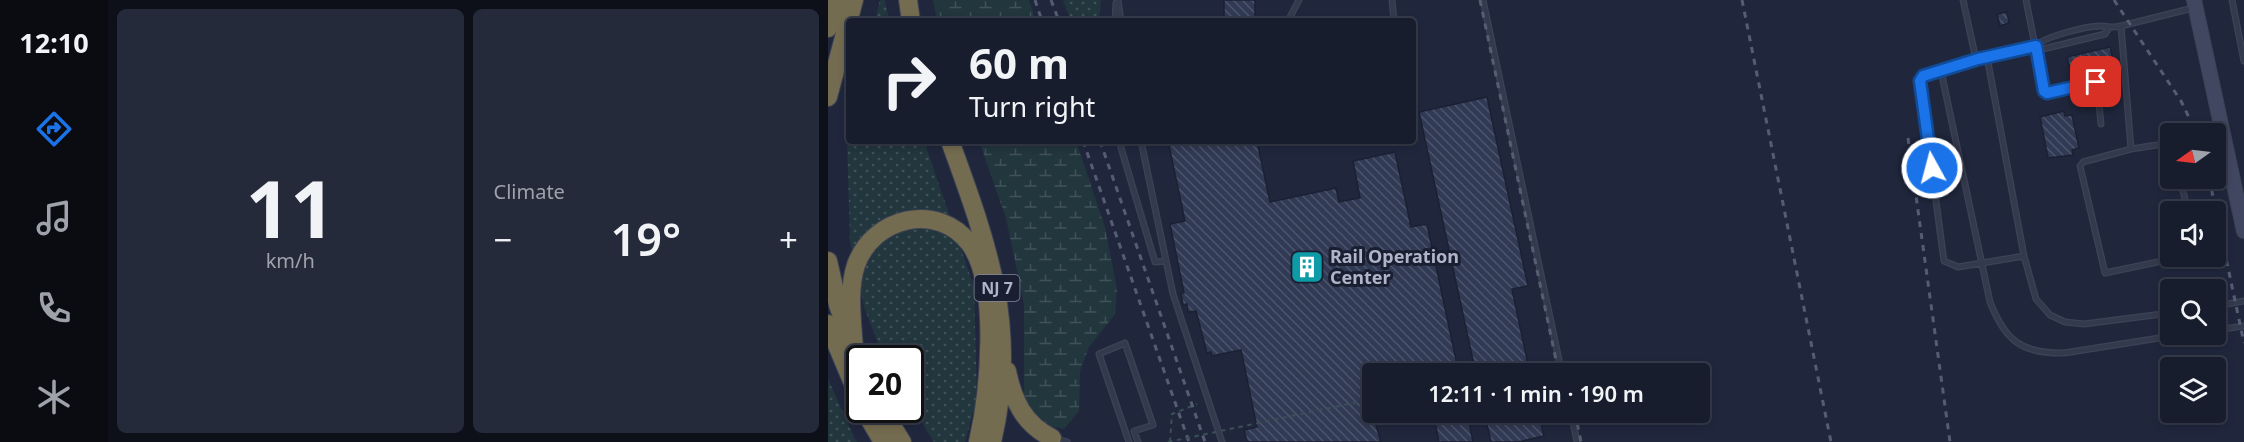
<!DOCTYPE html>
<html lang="en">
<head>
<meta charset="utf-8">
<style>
	:root { --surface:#181d2e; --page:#252a3a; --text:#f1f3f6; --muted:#9fa2aa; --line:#363b4a; --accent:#1a73e8 }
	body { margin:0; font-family:"Noto Sans",sans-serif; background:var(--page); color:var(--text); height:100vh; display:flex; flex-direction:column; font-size:22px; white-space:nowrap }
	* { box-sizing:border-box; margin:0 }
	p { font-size:20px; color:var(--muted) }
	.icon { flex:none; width:33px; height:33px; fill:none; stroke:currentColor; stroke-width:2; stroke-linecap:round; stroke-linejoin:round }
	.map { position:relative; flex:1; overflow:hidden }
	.sheet { display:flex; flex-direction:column; gap:9px; padding:9px; background:#0d1019; width:720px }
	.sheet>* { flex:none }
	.hud { position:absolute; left:18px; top:18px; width:570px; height:126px; border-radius:6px; box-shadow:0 3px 9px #0003,0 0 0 2px var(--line); background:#181d2e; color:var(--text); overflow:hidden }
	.needle { width:39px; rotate:256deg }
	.tools { position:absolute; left:1332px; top:123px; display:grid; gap:12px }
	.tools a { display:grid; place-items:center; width:66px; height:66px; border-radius:6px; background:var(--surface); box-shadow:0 3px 9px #0003,0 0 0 2px var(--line); font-size:30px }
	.speed { position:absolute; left:18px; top:345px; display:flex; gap:12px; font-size:30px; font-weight:700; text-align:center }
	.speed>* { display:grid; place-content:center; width:78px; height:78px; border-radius:50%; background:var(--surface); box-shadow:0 3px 9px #0003,0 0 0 2px var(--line); line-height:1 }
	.speed .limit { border:3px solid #111; border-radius:9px; background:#fff; color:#111 }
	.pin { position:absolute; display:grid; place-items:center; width:51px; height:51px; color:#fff; margin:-26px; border-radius:12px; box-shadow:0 3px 9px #0006 }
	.me { position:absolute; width:66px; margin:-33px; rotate:353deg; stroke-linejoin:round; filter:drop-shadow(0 0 4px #0008) }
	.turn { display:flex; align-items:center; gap:21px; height:126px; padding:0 24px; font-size:27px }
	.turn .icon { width:78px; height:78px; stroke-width:2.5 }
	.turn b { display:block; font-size:42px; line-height:51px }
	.big { font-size:45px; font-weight:600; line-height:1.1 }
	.sheet .tile { flex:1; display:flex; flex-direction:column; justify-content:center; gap:9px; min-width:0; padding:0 21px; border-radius:9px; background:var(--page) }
	.sheet .dial { align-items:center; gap:0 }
	.dial b { font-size:78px; line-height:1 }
	.heat { display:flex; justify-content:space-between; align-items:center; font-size:33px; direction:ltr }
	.sheet .tiles { flex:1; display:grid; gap:9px; grid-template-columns:repeat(2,1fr) }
	.trip { position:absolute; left:534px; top:363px; width:348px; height:60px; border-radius:6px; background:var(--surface); box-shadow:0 3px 9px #0003,0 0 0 2px var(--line); font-weight:600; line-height:60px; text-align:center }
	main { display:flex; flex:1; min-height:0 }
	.tab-bar { display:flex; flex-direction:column; width:108px; justify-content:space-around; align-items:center; background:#0a0c12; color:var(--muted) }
	.tab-bar .icon { width:42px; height:42px }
	.tab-bar .active { color:var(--accent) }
	.tab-bar b { font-size:27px; color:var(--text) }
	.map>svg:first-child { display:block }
</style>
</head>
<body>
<main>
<nav class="tab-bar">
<b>12:10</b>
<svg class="icon active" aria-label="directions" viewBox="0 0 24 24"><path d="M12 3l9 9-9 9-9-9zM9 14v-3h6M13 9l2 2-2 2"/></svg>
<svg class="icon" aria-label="music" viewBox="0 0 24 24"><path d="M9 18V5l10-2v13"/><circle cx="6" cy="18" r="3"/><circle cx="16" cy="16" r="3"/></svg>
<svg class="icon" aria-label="phone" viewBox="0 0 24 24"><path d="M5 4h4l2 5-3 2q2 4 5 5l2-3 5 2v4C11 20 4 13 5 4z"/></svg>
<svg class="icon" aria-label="climate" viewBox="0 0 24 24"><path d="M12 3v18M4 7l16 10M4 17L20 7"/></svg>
</nav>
<section class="sheet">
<div class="tiles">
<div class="tile dial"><b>11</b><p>km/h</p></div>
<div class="tile"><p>Climate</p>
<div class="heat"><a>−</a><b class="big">19°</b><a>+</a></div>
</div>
</div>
</section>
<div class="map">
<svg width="1416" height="442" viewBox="0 0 1416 442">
	<defs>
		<pattern id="grass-dots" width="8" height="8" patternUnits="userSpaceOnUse" patternTransform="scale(1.5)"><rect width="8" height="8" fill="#22363e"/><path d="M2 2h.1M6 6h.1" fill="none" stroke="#405159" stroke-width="1.8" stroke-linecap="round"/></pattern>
		<pattern id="wetland-marsh" width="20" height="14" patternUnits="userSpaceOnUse" patternTransform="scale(1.5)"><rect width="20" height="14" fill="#22363e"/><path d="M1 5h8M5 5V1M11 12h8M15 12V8" fill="none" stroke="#405159"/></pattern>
		<pattern id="building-back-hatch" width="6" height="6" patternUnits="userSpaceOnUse" patternTransform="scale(1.5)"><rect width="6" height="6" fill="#313a54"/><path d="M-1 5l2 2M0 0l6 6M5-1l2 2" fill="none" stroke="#4c546b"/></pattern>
	</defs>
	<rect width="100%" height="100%" fill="#20273d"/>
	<path fill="url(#grass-dots)" d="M 52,0 L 57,0 L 61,21 L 47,21 Z
		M 235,0 L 273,0 L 271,21 L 243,21 Z
		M 21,127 L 21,141 L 96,141 L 146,287 L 149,397 L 137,442 L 106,442 L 83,405 L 82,358 L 56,358 L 36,307 L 22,242 L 19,137 Z
		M 0,379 L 27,439 L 29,442 L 0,442 Z"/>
	<path fill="url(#wetland-marsh)" d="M 105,0 L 201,0 L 208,21 L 109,21 Z
		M 151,141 L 248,141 L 277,227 L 289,289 L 287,314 L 261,347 L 252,371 L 251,411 L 236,429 L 213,424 L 196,404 L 196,304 L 178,218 Z"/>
	<path fill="url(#building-back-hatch)" stroke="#1b2133" stroke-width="1.5" d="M 396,0 L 427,0 L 427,21 L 396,21 Z
		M 1179,12 L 1181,23 L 1172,26 L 1169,14 Z
		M 1282,47 L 1285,60 L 1242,69 L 1239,57 Z
		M 659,97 L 700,286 L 684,289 L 702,374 L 648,374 L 591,112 Z
		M 1236,111 L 1237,116 L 1244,115 L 1251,148 L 1244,150 L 1245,155 L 1220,158 L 1212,117 Z
		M 340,141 L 429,141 L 442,202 L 508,188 L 511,202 L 532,198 L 525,161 L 567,152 L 583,227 L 599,224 L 631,374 L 544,374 L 544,412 L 553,442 L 419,442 L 416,430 L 429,427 L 413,350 L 384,356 L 383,352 L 379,353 L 368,311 L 360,312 L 359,304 L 355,305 L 353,293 L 356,293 L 342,224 L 357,221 Z
		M 605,412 L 639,412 L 645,442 L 611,442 Z
		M 656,412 L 710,412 L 716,436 L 690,442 L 663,442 Z"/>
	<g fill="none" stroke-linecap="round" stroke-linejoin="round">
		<defs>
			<path id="lane" d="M 290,0 L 293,21
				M 564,0 L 566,21
				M 655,0 L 734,374
				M 1135,0 L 1147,55 L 1150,59 L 1208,46 L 1215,49 L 1277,34 L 1281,28
				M 1198,0 L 1216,91 L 1219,93 L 1269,83 L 1273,124
				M 1404,0 L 1416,61
				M 287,21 L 288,3
				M 460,21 L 471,0
				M 1208,46 C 1215,37 1261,25 1274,26 C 1281,27 1285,28 1293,26
				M 1159,57 L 1196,256 L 1208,299 L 1222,315 L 1237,322 L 1256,324 L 1342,313
				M 1150,59 L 1095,77 L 1092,81 L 1116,261 L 1130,267 L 1196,256
				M 1113,71 L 1162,302 C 1177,340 1193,354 1236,353 L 1357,334
				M 291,141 L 327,262 L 338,261
				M 313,141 L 345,294 L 394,442
				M 1342,143 L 1303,149 L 1255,162 L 1252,166 L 1277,273 L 1358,256
				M 1303,149 L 1293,26 L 1365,8
				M 1352,178 L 1360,212
				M 1388,306 L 1416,301
				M 1388,330 L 1416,326
				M 743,412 L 749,442
				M 227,439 L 239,442
				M 301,442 L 271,354 L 297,343 L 325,425 L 306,431 L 310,442"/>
			<path id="secondary" d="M 1366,0 L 1416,231"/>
			<path id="highway" d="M 80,0 L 83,21
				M 0,28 L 9,0
				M 0,97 L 26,0
				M 122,141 C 160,245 191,329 164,442
				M 0,261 L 10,305 L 32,364
				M 0,324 L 32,400
				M 26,352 C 25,324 19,292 28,265 C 45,217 110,201 142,244 C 172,286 161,394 150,442
				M 179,371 C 185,401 196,424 224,438
				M 36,410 L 55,442
				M 54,410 L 74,442"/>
		</defs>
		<use href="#lane" stroke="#3d4356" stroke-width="7"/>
		<use href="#secondary" stroke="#3d4356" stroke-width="16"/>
		<use href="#highway" stroke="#3c4154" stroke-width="20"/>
		<path stroke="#3a4f56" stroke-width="2" stroke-dasharray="4.5 4.5" stroke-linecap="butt" d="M 665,374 L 668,373
			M 342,442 L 344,414 L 369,404"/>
		<use href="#lane" stroke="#343a4d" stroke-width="4.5"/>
		<use href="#secondary" stroke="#414760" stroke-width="14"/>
		<use href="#highway" stroke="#746c50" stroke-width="18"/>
		<path stroke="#555d74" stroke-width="3" stroke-dasharray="6 6" stroke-linecap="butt" d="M 207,0 L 214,21
			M 223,0 L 231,21
			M 652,0 L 731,374
			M 914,0 L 1003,442
			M 1286,0 L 1353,101 L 1369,134
			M 1080,138 L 1122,442
			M 255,141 L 361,442
			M 272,141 L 377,442
			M 1381,178 L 1416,343
			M 747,412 L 753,442"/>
		<path stroke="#3a4f56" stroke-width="2" stroke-dasharray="4.5 4.5" stroke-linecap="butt" d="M 340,442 L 544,399"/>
	</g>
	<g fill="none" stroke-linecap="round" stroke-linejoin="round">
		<defs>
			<path id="route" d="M 1104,168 L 1092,81 L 1095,76 L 1150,59 L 1208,46 L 1216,91 L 1219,93 L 1268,82"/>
		</defs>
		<use href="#route" stroke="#114b97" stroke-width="15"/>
		<use href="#route" stroke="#1a73e8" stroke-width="10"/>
	</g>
	<defs>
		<symbol id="building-square" viewBox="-11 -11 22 22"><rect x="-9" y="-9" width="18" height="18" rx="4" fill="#0f9aa8" stroke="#191f31"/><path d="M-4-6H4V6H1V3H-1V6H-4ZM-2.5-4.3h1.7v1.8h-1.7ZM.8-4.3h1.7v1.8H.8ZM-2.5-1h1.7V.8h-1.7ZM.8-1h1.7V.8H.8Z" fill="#fff"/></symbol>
	</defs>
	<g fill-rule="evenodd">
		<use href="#building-square" x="460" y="248" width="38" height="38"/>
	</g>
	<g text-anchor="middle" stroke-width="6" stroke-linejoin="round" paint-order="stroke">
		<rect fill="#191f31" stroke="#82879b" stroke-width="1.5" x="146.5" y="275" width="45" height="26" rx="4.5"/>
		<g font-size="16" font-weight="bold" fill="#afb4c9">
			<text x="169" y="294">NJ 7</text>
		</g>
		<g font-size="18" font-weight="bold" fill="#afb4c9" stroke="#191f31" text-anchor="start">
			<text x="502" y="263">Rail Operation<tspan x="502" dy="21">Center</tspan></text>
		</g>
	</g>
</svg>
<div class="tools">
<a><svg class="needle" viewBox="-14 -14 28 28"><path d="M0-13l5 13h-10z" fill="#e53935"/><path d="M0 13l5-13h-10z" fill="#9fa2aa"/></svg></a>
<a><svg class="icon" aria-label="sound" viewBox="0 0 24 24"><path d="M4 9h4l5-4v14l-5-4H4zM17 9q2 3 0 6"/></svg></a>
<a><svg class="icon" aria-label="search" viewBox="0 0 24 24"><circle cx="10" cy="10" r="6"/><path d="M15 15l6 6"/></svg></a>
<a><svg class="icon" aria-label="layers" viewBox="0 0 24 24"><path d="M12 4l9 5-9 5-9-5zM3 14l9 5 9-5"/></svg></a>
</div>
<div class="speed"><div class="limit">20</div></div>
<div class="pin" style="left:1268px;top:82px;background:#d93025"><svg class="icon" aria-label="arrive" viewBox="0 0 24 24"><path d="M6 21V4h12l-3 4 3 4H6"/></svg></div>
<svg class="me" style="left:1104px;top:168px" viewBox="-20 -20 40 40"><circle r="17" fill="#1a73e8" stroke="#fff" stroke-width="3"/><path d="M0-11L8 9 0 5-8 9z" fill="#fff"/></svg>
<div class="trip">12:11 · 1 min · 190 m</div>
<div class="hud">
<div class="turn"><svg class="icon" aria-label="right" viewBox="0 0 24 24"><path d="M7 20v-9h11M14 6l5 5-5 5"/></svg><div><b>60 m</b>Turn right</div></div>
</div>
</div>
</main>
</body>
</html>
